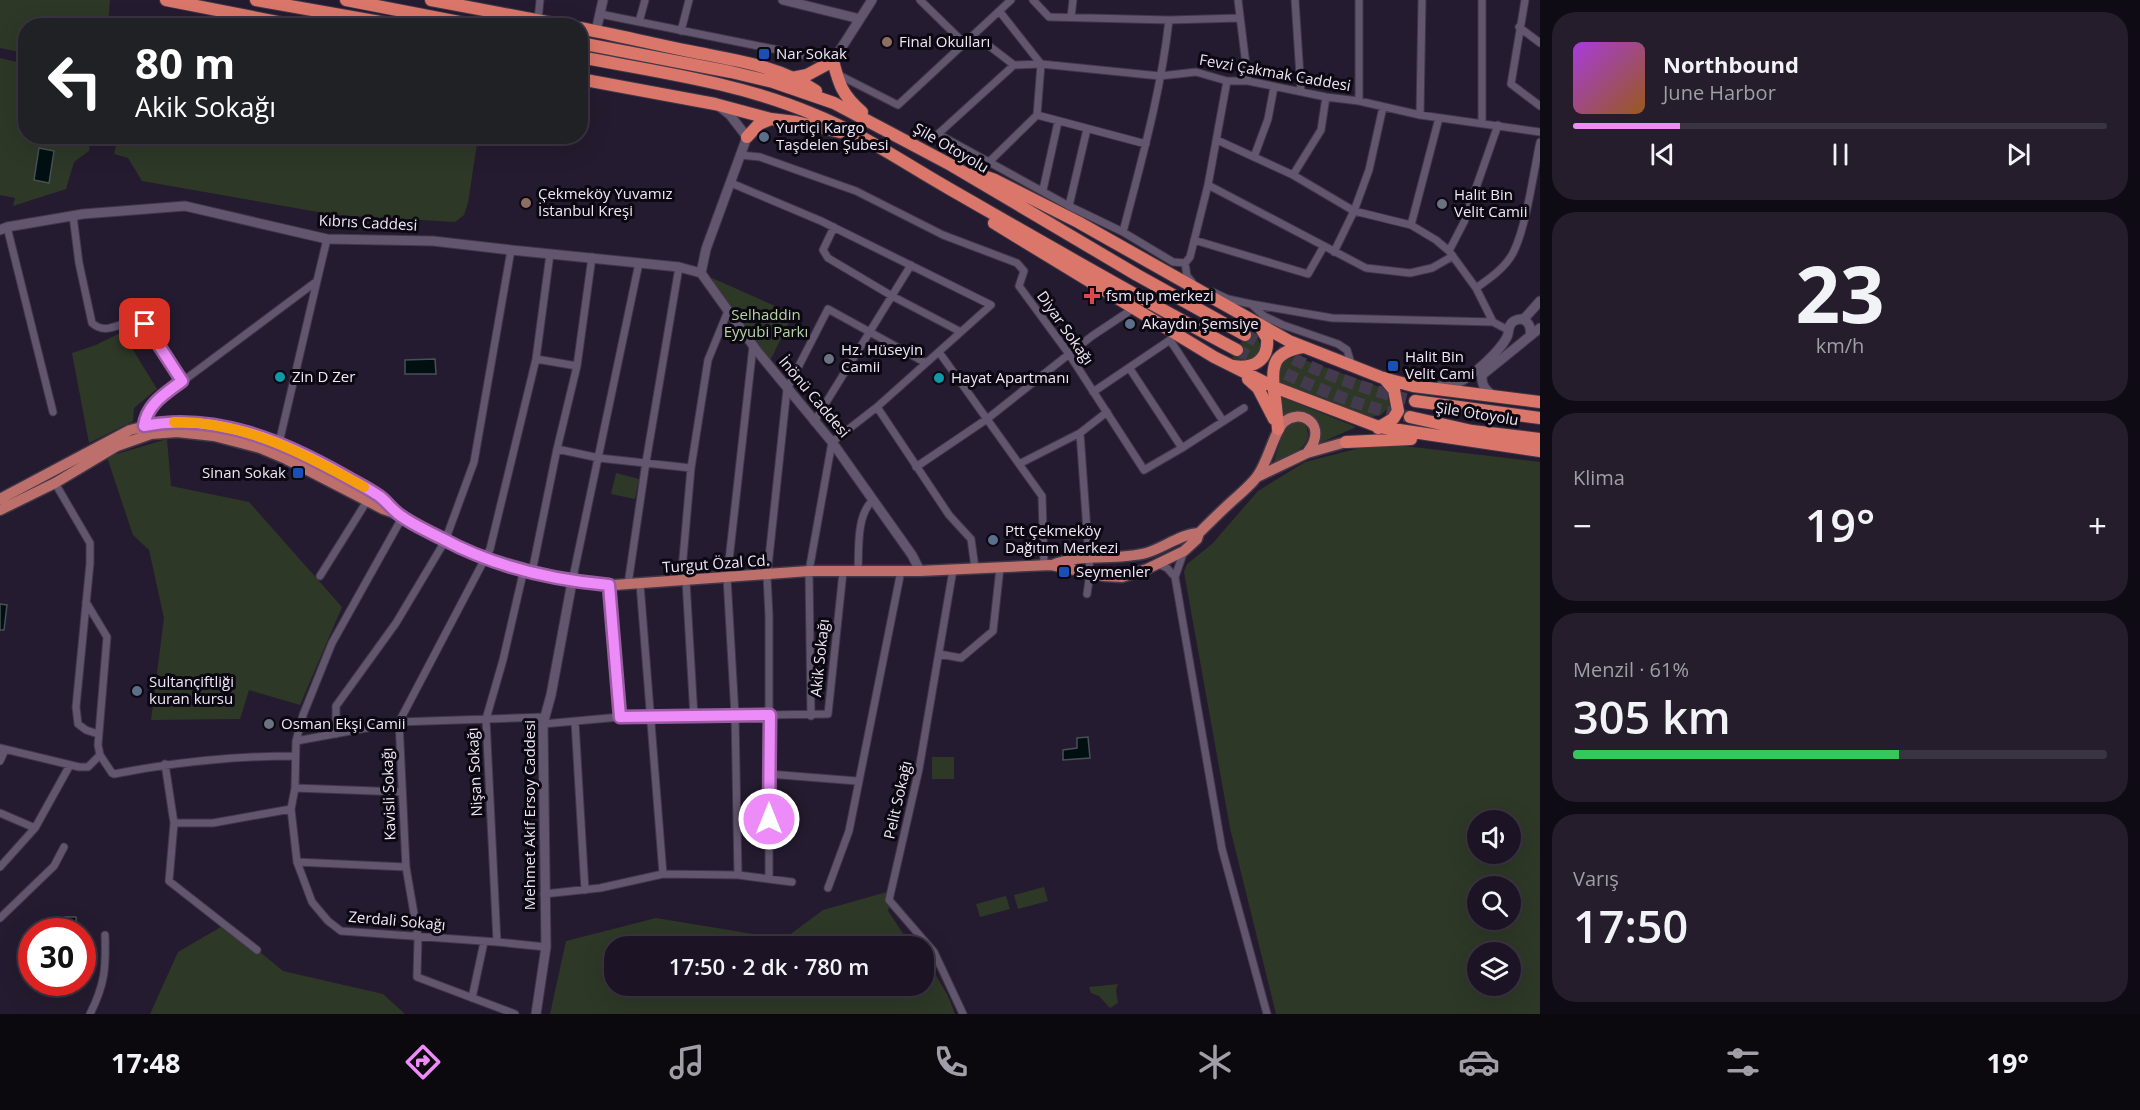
<!DOCTYPE html>
<html lang="tr">
<head>
<meta charset="utf-8">
<style>
	:root { --surface:#1c1424; --page:#251d2c; --text:#f1f3f6; --muted:#a09ea6; --line:#3a3341; --accent:#ed8cf9 }
	body { margin:0; font-family:"Open Sans",sans-serif; background:var(--page); color:var(--text); height:100vh; display:flex; flex-direction:column; font-size:22px; white-space:nowrap }
	* { box-sizing:border-box; margin:0 }
	p { font-size:20px; color:var(--muted) }
	.icon { flex:none; width:33px; height:33px; fill:none; stroke:currentColor; stroke-width:2; stroke-linecap:round; stroke-linejoin:round }
	.map { position:relative; flex:1; overflow:hidden }
	.drawer { display:flex; flex-direction:column; gap:12px; padding:12px; background:#0f0b14; width:600px }
	.drawer>* { flex:none }
	.banner { position:absolute; left:18px; top:18px; width:570px; height:126px; border-radius:24px; box-shadow:0 6px 24px #0002,0 0 0 2px var(--line); background:#202124; color:#fff; overflow:hidden }
	.tools { position:absolute; left:1467px; top:810px; display:grid; gap:12px }
	.tools a { display:grid; place-items:center; width:54px; height:54px; border-radius:50%; background:var(--surface); box-shadow:0 6px 24px #0002,0 0 0 2px var(--line); font-size:30px }
	.speed { position:absolute; left:18px; top:918px; display:flex; gap:12px; font-size:30px; font-weight:700; text-align:center }
	.speed>* { display:grid; place-content:center; width:78px; height:78px; border-radius:50%; background:var(--surface); box-shadow:0 6px 24px #0002,0 0 0 2px var(--line); line-height:1 }
	.speed .limit { border:9px solid #d22; background:#fff; color:#111 }
	.pin { position:absolute; display:grid; place-items:center; width:51px; height:51px; color:#fff; margin:-26px; border-radius:12px; box-shadow:0 3px 9px #0006 }
	.me { position:absolute; width:66px; margin:-33px; rotate:0deg; stroke-linejoin:round; filter:drop-shadow(0 0 4px #0008) }
	.turn { display:flex; align-items:center; gap:21px; height:126px; padding:0 18px; font-size:27px }
	.turn .icon { width:78px; height:78px; stroke-width:2.5 }
	.turn b { display:block; font-size:42px; line-height:51px }
	.big { font-size:45px; font-weight:600; line-height:1.1 }
	.drawer .card { flex:1; display:flex; flex-direction:column; justify-content:center; gap:9px; min-width:0; padding:0 21px; border-radius:24px; background:var(--page) }
	.drawer .dial { align-items:center; gap:0 }
	.dial b { font-size:78px; line-height:1 }
	.song { display:flex; align-items:center; gap:18px }
	.cover { width:72px; height:72px; border-radius:9px; background:linear-gradient(135deg,hsl(280 70% 55%),hsl(30 70% 35%)) }
	.played { height:6px; border-radius:3px; background:linear-gradient(90deg,var(--accent) 20%,var(--line) 20%) }
	.keys { display:flex; justify-content:space-around; direction:ltr }
	.heat { display:flex; justify-content:space-between; align-items:center; font-size:33px; direction:ltr }
	.charge { height:9px; border-radius:4px; background:linear-gradient(90deg,#34c759 61%,var(--line) 0) }
	.trip { position:absolute; left:604px; top:936px; width:330px; height:60px; border-radius:24px; background:var(--surface); box-shadow:0 6px 24px #0002,0 0 0 2px var(--line); font-weight:600; line-height:60px; text-align:center }
	.dock { display:flex; height:96px; justify-content:space-around; align-items:center; background:#0b080e; color:var(--muted) }
	.dock .icon { width:42px; height:42px }
	.dock .active { color:var(--accent) }
	.dock b { font-size:27px; color:var(--text) }
	main { display:flex; flex:1; min-height:0 }
	.map>svg:first-child { display:block }
</style>
</head>
<body>
<main>
<div class="map">
<svg width="1540" height="1014" viewBox="0 0 1540 1014">
	<rect width="100%" height="100%" fill="#251b30"/>
	<path fill="#2e3827" fill-rule="evenodd" d="M 0,0 L 110,0 L 108,25 L 26,26 L 25,53 L 0,48 Z
		M 0,58 L 25,64 L 26,136 L 91,137 L 89,151 L 74,162 L 66,189 L 13,206 L 15,198 L 0,195 Z
		M 118,136 L 478,136 L 478,137 L 468,203 L 464,215 L 455,222 L 335,215 L 142,181 L 128,158 L 114,154 Z
		M 712,278 L 793,314 L 770,361 L 714,286 Z
		M 1249,329 L 1256,335 L 1261,346 C 1256,362 1247,364 1232,358 Z
		M 122,332 L 157,389 L 134,408 L 133,421 L 89,443 L 72,353 L 96,345 Z
		M 1296,357 L 1380,387 L 1388,396 L 1390,406 L 1381,415 L 1372,417 L 1281,386 L 1278,379 L 1280,364 L 1285,359 Z
		M 1279,396 L 1356,427 L 1320,443 C 1325,416 1304,403 1282,417 Z
		M 1294,421 L 1303,422 C 1320,445 1290,455 1273,464 L 1285,427 Z
		M 167,439 L 171,486 L 249,502 L 342,607 L 300,705 L 249,690 L 240,719 L 151,720 L 164,618 L 149,550 L 133,535 L 107,457 Z
		M 1379,443 L 1540,462 L 1540,1014 L 1276,1014 L 1230,828 L 1184,572 L 1187,564 L 1212,544 L 1258,491 L 1305,462 ZM 1478,820 L 1510,820 L 1510,854 L 1478,854 ZM 1478,886 L 1510,886 L 1510,920 L 1478,920 ZM 1478,952 L 1510,952 L 1510,986 L 1478,986 Z
		M 616,473 L 639,479 L 635,499 L 611,494 Z
		M 932,757 L 954,757 L 954,779 L 932,779 Z
		M 1044,887 L 1048,901 L 1018,909 L 1014,895 Z
		M 894,890 L 888,911 L 904,935 L 916,946 L 615,946 L 615,986 L 924,986 L 924,955 L 948,996 L 955,1014 L 550,1014 L 566,941 L 656,918 L 784,939 L 823,910 Z
		M 1006,896 L 1010,909 L 980,917 L 976,904 Z
		M 226,924 L 283,971 L 383,994 L 405,1014 L 150,1014 L 178,952 Z
		M 1118,984 L 1116,990 L 1118,1003 L 1110,1008 L 1099,996 L 1091,993 L 1089,987 Z"/>
	<path fill="#001011" stroke="#475056" stroke-width="1.5" d="M 39,148 L 54,151 L 49,183 L 34,180 Z
		M 435,359 L 436,374 L 405,374 L 405,360 Z
		M 0,604 L 7,605 L 4,630 L 0,630 Z
		M 1088,737 L 1090,758 L 1063,760 L 1063,750 L 1077,748 L 1077,738 Z
		M 65,917 L 76,917 L 77,931 L 66,931 Z"/>
	<g fill="none" stroke-linecap="round" stroke-linejoin="round">
		<path stroke="#433a4e" stroke-width="12" stroke-dasharray="12 6" stroke-linecap="butt" d="M 1245,335 C 1303,365 1351,387 1415,401
			M 1237,350 C 1297,380 1344,403 1410,417"/>
		<defs>
			<path id="minor" d="M 920,0 L 965,44 L 984,42 L 1014,65 L 1041,64 L 1160,76 L 1196,72 L 1227,81 L 1248,81 L 1326,97 L 1359,101 L 1420,115 L 1540,132
				M 1033,0 L 1049,17 L 1169,20 L 1240,18
				M 1238,0 L 1248,81
				M 1295,0 L 1301,91
				M 1482,0 L 1482,123
				M 1525,0 L 1511,84 L 1540,106
				M 1000,12 L 1041,64
				M 600,14 L 833,61
				M 1071,17 L 1073,0
				M 538,20 L 540,0
				M 639,22 L 645,0
				M 1519,27 L 1540,43
				M 681,31 L 689,0
				M 1041,64 L 1037,115 L 1146,144
				M 1014,65 L 938,134 L 1069,206 L 1123,232 L 1173,262 L 1185,263 L 1190,257 L 1208,185 L 1227,81
				M 837,74 L 898,105 L 1011,0
				M 1359,101 L 1359,0
				M 1420,115 L 1422,0
				M 1217,140 L 1293,175 L 1354,211 L 1411,225 L 1436,240 L 1449,251 L 1476,288 L 1493,322
				M 740,155 L 760,157 L 856,191 L 943,235 L 1017,263 L 1024,271 L 1019,286 L 1069,354 L 1144,470 L 1182,448 L 1244,408
				M 1254,157 L 1268,119 L 1274,87
				M 989,162 L 1037,115
				M 1293,175 L 1321,130 L 1326,97
				M 731,183 L 821,221 L 991,305 L 877,407 L 832,442 L 809,571 L 811,716
				M 1208,185 L 1366,268 L 1410,273 L 1432,268 L 1453,256
				M 1043,190 L 1058,122
				M 1069,206 L 1087,129
				M 73,216 L 79,263 L 92,323 C 107,337 124,320 141,318 L 181,381
				M 1411,225 L 1439,118
				M 7,227 L 53,412
				M 834,227 L 823,250 L 828,258 L 892,296 L 961,332
				M 1123,232 C 1141,162 1161,92 1169,20
				M 1194,240 L 1308,274 L 1324,246
				M 1449,251 L 1464,222 L 1498,125
				M 1334,252 L 1354,211 L 1369,170 L 1383,107
				M 1185,263 L 1187,276 L 1192,282
				M 1476,288 C 1489,279 1505,268 1513,253 C 1527,225 1533,174 1540,142
				M 1213,292 L 1228,299 L 1251,304 L 1332,318 L 1493,322 L 1508,330
				M 1251,304 L 1264,316 L 1283,325 L 1338,344 L 1347,350 L 1352,366
				M 939,352 L 1042,496 L 1044,565
				M 536,359 L 577,366
				M 1130,369 L 1182,448
				M 1093,392 L 1170,340 L 1223,421
				M 877,407 L 949,515 L 971,539 L 975,568
				M 814,422 L 911,265
				M 144,426 L 145,413 L 155,402 L 317,281 L 327,239
				M 279,443 L 317,281
				M 557,449 L 599,458 L 691,468
				M 1019,464 L 1080,433
				M 916,467 L 987,419 L 1092,336 L 1128,312
				M 55,483 L 90,543 L 90,563 L 76,707 L 78,724 L 86,730 L 98,734
				M 403,516 L 332,643 L 303,715 L 296,741 L 295,788 L 291,809 L 297,862 L 312,902 L 328,921 L 341,931 L 497,942 L 546,947
				M 1184,551 L 1175,577 L 1222,849 L 1267,1014
				M 1158,564 L 1167,568 L 1175,577
				M 953,570 L 919,769 L 889,900 L 934,952 L 963,1014
				M 858,571 C 859,550 856,515 873,500
				M 532,572 L 557,449 L 577,366 L 592,257
				M 320,576 L 367,501
				M 681,581 L 691,468 L 708,360 L 728,311
				M 686,581 L 694,717
				M 572,582 L 639,263
				M 628,584 L 646,462 L 679,267
				M 640,584 L 663,874
				M 609,585 L 620,717
				M 1087,594 L 1090,573 L 1080,433 L 1107,412
				M 86,602 L 107,637 L 98,745 L 100,755 L 112,773 L 114,774 C 175,762 233,756 295,756
				M 939,654 L 961,658 L 993,631 L 1000,568
				M 575,722 L 585,890
				M 543,724 L 620,717 L 828,714 L 843,572
				M 336,734 L 336,706 L 396,623 L 445,541 L 474,462 L 511,250
				M 296,741 L 399,722 L 545,717
				M 0,748 L 79,767 L 88,767 L 100,755
				M 0,761 L 5,750
				M 165,764 L 174,823 L 169,881 L 257,950
				M 769,774 L 857,781
				M 295,788 L 402,792
				M 0,813 L 35,828
				M 174,823 L 213,823 L 291,809
				M 297,862 L 406,867
				M 0,867 L 35,828 L 70,765
				M 738,875 L 735,715 L 727,578 L 753,346
				M 769,878 L 769,616 L 767,576 L 787,389 L 828,309 L 926,363
				M 828,888 L 849,831 L 901,571
				M 544,894 L 600,888 L 663,874 L 738,875 L 792,882
				M 0,918 L 54,866 L 64,847
				M 497,942 L 486,719 L 503,660 L 524,569
				M 472,998 L 484,942
				M 90,1014 C 105,984 106,968 105,935
				M 515,1014 L 417,977 L 418,937 L 406,867 L 399,722 L 490,549 L 536,359 L 550,254"/>
			<path id="tertiary" d="M 783,0 L 860,19
				M 596,31 L 603,0
				M 833,61 L 872,0
				M 720,107 L 730,115 L 747,137 L 706,249 L 701,273 L 757,351 L 832,442 L 912,555 L 920,571
				M 0,230 L 7,227 L 83,214 L 185,206 L 327,239 L 433,241 L 511,250 L 679,267 L 701,273
				M 1523,320 L 1540,301
				M 1440,386 C 1446,386 1453,385 1459,382 C 1473,376 1500,351 1507,337 C 1510,331 1507,325 1514,321 C 1525,315 1532,325 1530,335
				M 1494,397 C 1486,390 1481,386 1482,375 L 1540,328
				M 536,1014 L 546,947 L 543,724 L 551,695 L 572,582"/>
			<path id="primary" d="M 1257,477 L 1307,453 L 1346,442
				M 0,499 L 130,430 L 158,423 L 196,423 L 238,429 L 292,448 L 380,496 L 397,513
				M 0,510 L 55,483 L 117,446 L 151,434 L 177,432 L 214,436 L 260,448 L 286,459 L 383,509 L 403,516 L 445,541 L 486,558 L 572,582 L 614,585 L 809,571 L 920,571 L 1051,565 L 1104,576 L 1122,577 L 1147,569 L 1184,551 L 1197,539 L 1199,533 C 1212,520 1225,507 1239,495 C 1245,489 1253,483 1258,475 C 1268,461 1275,430 1284,422 C 1299,409 1321,421 1314,441 C 1313,445 1310,449 1307,453
				M 1052,565 C 1081,553 1115,561 1146,553 C 1164,548 1180,534 1199,533"/>
			<path id="trunk" d="M 166,0 L 298,26
				M 256,0 L 403,26
				M 346,0 L 480,26
				M 431,0 L 568,26
				M 580,28 C 617,35 653,44 689,51 C 733,60 778,65 816,91
				M 580,43 L 731,72 L 773,82 L 834,103 L 951,165 L 1137,275 L 1245,335
				M 580,57 C 658,72 740,83 813,114 C 861,133 904,163 948,188 C 1044,243 1140,299 1237,350
				M 792,78 L 807,75 L 833,61 C 839,84 842,95 862,112
				M 580,79 L 715,104 L 771,119 L 796,122 L 840,132
				M 747,137 L 759,124 L 771,119
				M 975,173 L 995,180 L 1078,222 L 1289,341 L 1383,378 L 1413,386 L 1540,402
				M 994,223 L 1214,357 L 1274,387 L 1379,427 L 1540,451
				M 1233,366 C 1253,369 1269,361 1267,338 L 1259,325
				M 1248,379 L 1258,388 L 1274,419
				M 1415,401 L 1540,418
				M 1410,417 L 1472,431 L 1540,439
				M 1378,428 L 1393,419 L 1398,411 L 1394,390 L 1384,378
				M 1278,429 C 1277,416 1276,404 1274,391 C 1271,364 1274,352 1303,347
				M 1346,442 L 1411,439"/>
		</defs>
		<use href="#minor" stroke="#3f3748" stroke-width="9"/>
		<use href="#tertiary" stroke="#3f3748" stroke-width="11"/>
		<use href="#primary" stroke="#3f3748" stroke-width="13"/>
		<use href="#trunk" stroke="#3f3748" stroke-width="14"/>
		<use href="#minor" stroke="#62566e" stroke-width="7"/>
		<use href="#tertiary" stroke="#62566e" stroke-width="9"/>
		<use href="#primary" stroke="#bd6f6b" stroke-width="10"/>
		<use href="#trunk" stroke="#db776a" stroke-width="12"/>
	</g>
	<g fill="none" stroke-linecap="round" stroke-linejoin="round">
		<defs>
			<path id="route" d="M 145,324 L 182,381 C 165,394 147,404 144,426 C 214,412 283,441 343,475 C 355,482 368,488 379,496 C 385,500 390,507 396,512 C 408,523 428,531 443,539 C 493,566 553,580 609,585 L 620,717 L 770,715 L 769,819"/>
		</defs>
		<use href="#route" stroke="#9a5ba2" stroke-width="15"/>
		<use href="#route" stroke="#ed8cf9" stroke-width="10"/>
		<path stroke="#f59e0b" stroke-width="10" d="M 174,422 C 244,421 305,454 364,487"/>
	</g>
	<g fill="#8d6e63" stroke="#0c0811" stroke-width="2">
		<circle cx="887" cy="42" r="6"/>
		<circle cx="526" cy="203" r="6"/>
	</g>
	<g fill="#1a4fb4" stroke="#0c0811" stroke-width="2">
		<rect x="758" y="48" width="12" height="12" rx="3"/>
		<rect x="1387" y="360" width="12" height="12" rx="3"/>
		<rect x="292" y="467" width="12" height="12" rx="3"/>
		<rect x="1058" y="566" width="12" height="12" rx="3"/>
	</g>
	<g fill="#5c6f8a" stroke="#0c0811" stroke-width="2">
		<circle cx="764" cy="137" r="6"/>
		<circle cx="1130" cy="324" r="6"/>
		<circle cx="993" cy="540" r="6"/>
		<circle cx="137" cy="691" r="6"/>
	</g>
	<g fill="#6b7280" stroke="#0c0811" stroke-width="2">
		<circle cx="1442" cy="204" r="6"/>
		<circle cx="829" cy="359" r="6"/>
		<circle cx="269" cy="724" r="6"/>
	</g>
	<path fill="#e0444e" stroke="#0c0811" stroke-width="2" d="M1089 287h6v6h6v6h-6v6h-6v-6h-6v-6h6z"/>
	<g fill="#0f9aa8" stroke="#0c0811" stroke-width="2">
		<circle cx="280" cy="377" r="6"/>
		<circle cx="939" cy="378" r="6"/>
	</g>
	<g text-anchor="middle" stroke-width="6" stroke-linejoin="round" paint-order="stroke">
		<g font-size="15" fill="#eee7f6" stroke="#0c0811" text-anchor="start">
			<text x="899" y="47">Final Okulları</text>
			<text x="776" y="59">Nar Sokak</text>
			<text x="776" y="133">Yurtiçi Kargo<tspan x="776" dy="17">Taşdelen Şubesi</tspan></text>
			<text x="538" y="199">Çekmeköy Yuvamız<tspan x="538" dy="17">İstanbul Kreşi</tspan></text>
			<text x="1454" y="200">Halit Bin<tspan x="1454" dy="17">Velit Camii</tspan></text>
			<text x="1106" y="301">fsm tıp merkezi</text>
			<text x="1142" y="329">Akaydın Şemsiye</text>
			<text x="841" y="355">Hz. Hüseyin<tspan x="841" dy="17">Camii</tspan></text>
			<text x="1405" y="362">Halit Bin<tspan x="1405" dy="17">Velit Cami</tspan></text>
			<text x="292" y="382">Zin D Zer</text>
			<text x="951" y="383">Hayat Apartmanı</text>
			<text x="286" y="478" text-anchor="end">Sinan Sokak</text>
			<text x="1005" y="536">Ptt Çekmeköy<tspan x="1005" dy="17">Dağıtım Merkezi</tspan></text>
			<text x="1076" y="577">Seymenler</text>
			<text x="149" y="687">Sultançiftliği<tspan x="149" dy="17">kuran kursu</tspan></text>
			<text x="281" y="729">Osman Ekşi Camii</text>
		</g>
		<g font-size="15" fill="#eee7f6" stroke="#0c0811">
			<text transform="translate(1275 73) rotate(10)" y="5">Fevzi Çakmak Caddesi</text>
			<text transform="translate(951 148) rotate(30)" y="5">Şile Otoyolu</text>
			<text transform="translate(368 223) rotate(3)" y="5">Kıbrıs Caddesi</text>
			<text transform="translate(1065 328) rotate(55)" y="5">Diyar Sokağı</text>
			<text transform="translate(814 397) rotate(50)" y="5">İnönü Caddesi</text>
			<text transform="translate(1477 414) rotate(9)" y="5">Şile Otoyolu</text>
			<text transform="translate(716 564) rotate(-4)" y="5">Turgut Özal Cd.</text>
			<text transform="translate(820 658) rotate(-84)" y="5">Akik Sokağı</text>
			<text transform="translate(475 772) rotate(-93)" y="5">Nişan Sokağı</text>
			<text transform="translate(389 794) rotate(-92)" y="5">Kavisli Sokağı</text>
			<text transform="translate(898 800) rotate(-77)" y="5">Pelit Sokağı</text>
			<text transform="translate(530 815) rotate(-90)" y="5">Mehmet Akif Ersoy Caddesi</text>
			<text transform="translate(397 921) rotate(5)" y="5">Zerdali Sokağı</text>
		</g>
		<g font-size="15" fill="#b7d4a2" stroke="#0c0811">
			<text x="766" y="320">Selhaddin<tspan x="766" dy="17">Eyyubi Parkı</tspan></text>
		</g>
	</g>
</svg>
<div class="tools">
<a><svg class="icon" aria-label="sound" viewBox="0 0 24 24"><path d="M4 9h4l5-4v14l-5-4H4zM17 9q2 3 0 6"/></svg></a>
<a><svg class="icon" aria-label="search" viewBox="0 0 24 24"><circle cx="10" cy="10" r="6"/><path d="M15 15l6 6"/></svg></a>
<a><svg class="icon" aria-label="layers" viewBox="0 0 24 24"><path d="M12 4l9 5-9 5-9-5zM3 14l9 5 9-5"/></svg></a>
</div>
<div class="speed"><div class="limit">30</div></div>
<div class="pin" style="left:145px;top:324px;background:#d93025"><svg class="icon" aria-label="arrive" viewBox="0 0 24 24"><path d="M6 21V4h12l-3 4 3 4H6"/></svg></div>
<svg class="me" style="left:769px;top:819px" viewBox="-20 -20 40 40"><circle r="17" fill="#ed8cf9" stroke="#fff" stroke-width="3"/><path d="M0-11L8 9 0 5-8 9z" fill="#fff"/></svg>
<div class="trip">17:50 · 2 dk · 780 m</div>
<div class="banner">
<div class="turn"><svg class="icon" aria-label="left" viewBox="0 0 24 24"><path d="M17 20v-9H6M10 6l-5 5 5 5"/></svg><div><b>80 m</b>Akik Sokağı</div></div>
</div>
</div>
<section class="drawer">
<div class="card">
<div class="song"><i class="cover"></i><div><b>Northbound</b><p>June Harbor</p></div></div>
<div class="played"></div>
<div class="keys"><svg class="icon" aria-label="previous" viewBox="0 0 24 24"><path d="M18 5L8 12l10 7zM5 5v14"/></svg><svg class="icon" aria-label="pause" viewBox="0 0 24 24"><path d="M8 5v14M16 5v14"/></svg><svg class="icon" aria-label="next" viewBox="0 0 24 24"><path d="M6 5l10 7-10 7zM19 5v14"/></svg></div>
</div>
<div class="card dial"><b>23</b><p>km/h</p></div>
<div class="card"><p>Klima</p>
<div class="heat"><a>−</a><b class="big">19°</b><a>+</a></div>
</div>
<div class="card"><p>Menzil · 61%</p><b class="big">305 km</b><div class="charge"></div></div>
<div class="card"><p>Varış</p><b class="big">17:50</b></div>
</section>
</main>
<nav class="dock">
<b>17:48</b>
<svg class="icon active" aria-label="directions" viewBox="0 0 24 24"><path d="M12 3l9 9-9 9-9-9zM9 14v-3h6M13 9l2 2-2 2"/></svg>
<svg class="icon" aria-label="music" viewBox="0 0 24 24"><path d="M9 18V5l10-2v13"/><circle cx="6" cy="18" r="3"/><circle cx="16" cy="16" r="3"/></svg>
<svg class="icon" aria-label="phone" viewBox="0 0 24 24"><path d="M5 4h4l2 5-3 2q2 4 5 5l2-3 5 2v4C11 20 4 13 5 4z"/></svg>
<svg class="icon" aria-label="climate" viewBox="0 0 24 24"><path d="M12 3v18M4 7l16 10M4 17L20 7"/></svg>
<svg class="icon" aria-label="car" viewBox="0 0 24 24"><path d="M5 17H2v-5l4-1 3-4h7l3 4 3 1v5h-3M9 17h6M6 11h13"/><circle cx="7" cy="17" r="2"/><circle cx="17" cy="17" r="2"/></svg>
<svg class="icon" aria-label="filters" viewBox="0 0 24 24"><path d="M4 7h16M4 17h16"/><circle cx="9" cy="7" r="2"/><circle cx="15" cy="17" r="2"/></svg>
<b>19°</b>
</nav>
</body>
</html>
